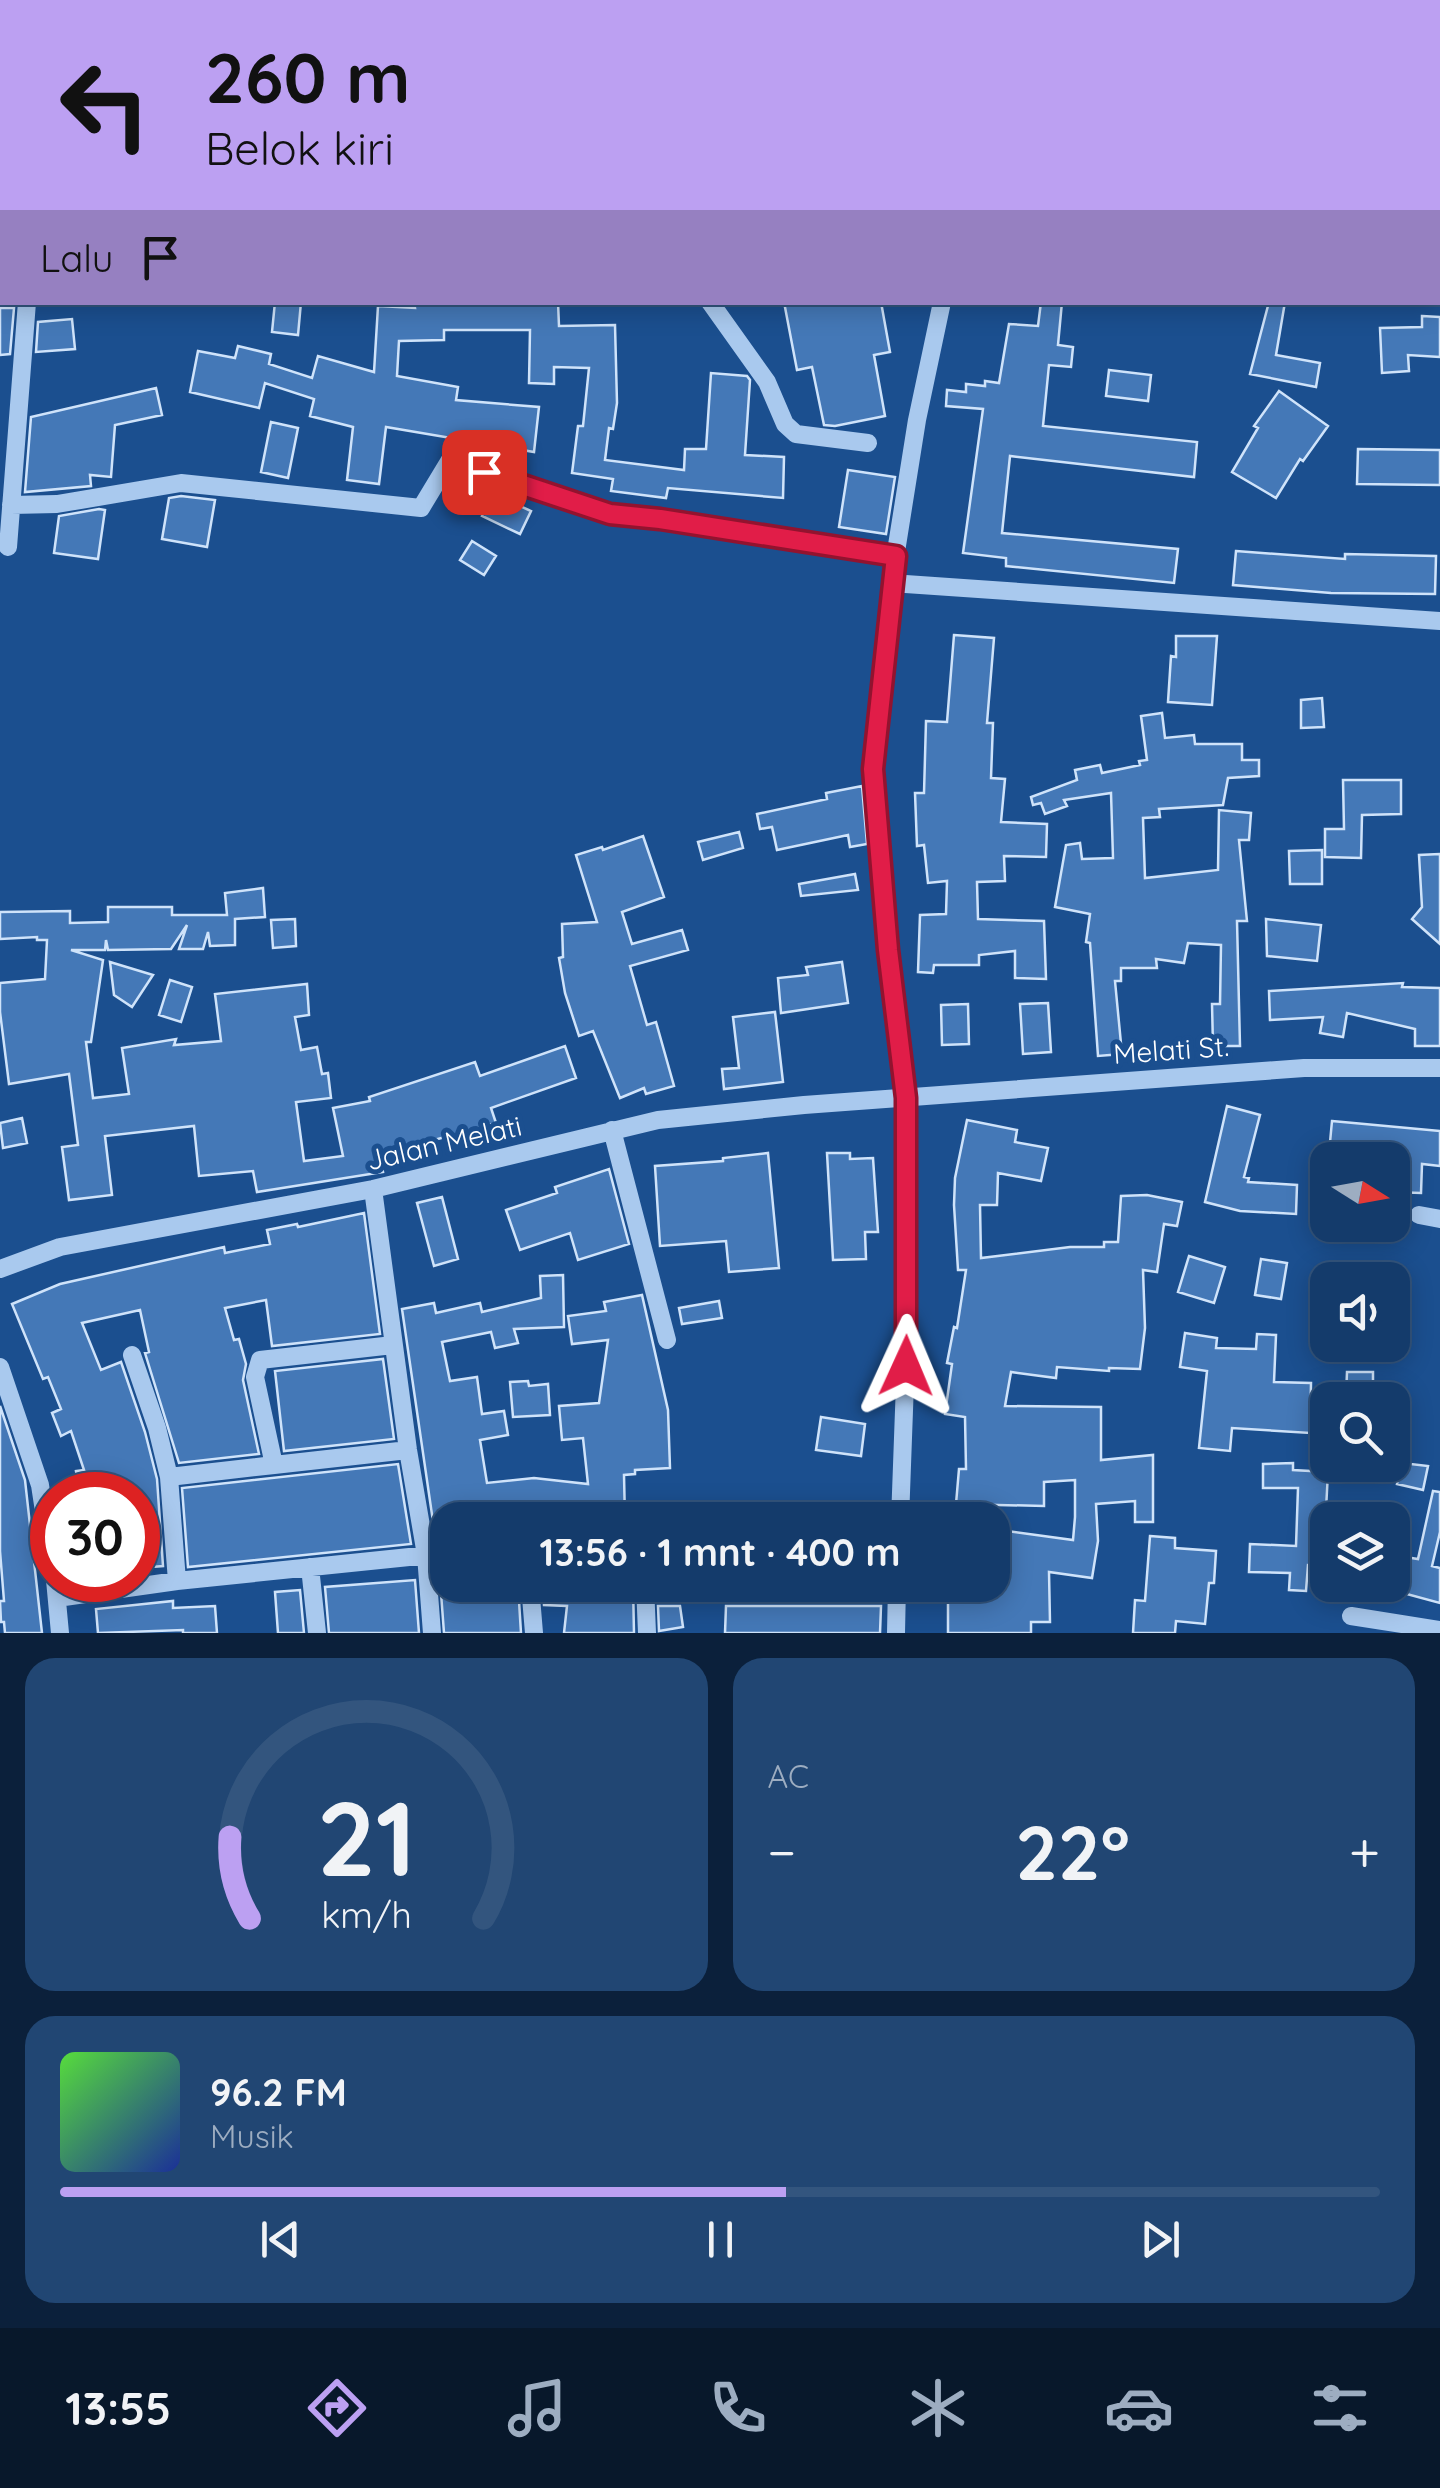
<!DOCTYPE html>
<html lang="id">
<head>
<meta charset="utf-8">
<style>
	:root { --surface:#143b6b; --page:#214673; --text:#f1f3f6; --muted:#9dadc1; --line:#33557e; --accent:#bca0f2 }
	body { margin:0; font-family:Quicksand,sans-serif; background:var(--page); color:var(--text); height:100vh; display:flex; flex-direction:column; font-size:38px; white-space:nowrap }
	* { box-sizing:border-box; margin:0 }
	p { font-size:32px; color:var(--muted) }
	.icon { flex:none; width:55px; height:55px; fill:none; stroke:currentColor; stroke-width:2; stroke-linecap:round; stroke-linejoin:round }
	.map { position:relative; height:1633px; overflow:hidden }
	.sheet { display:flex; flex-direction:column; gap:25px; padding:25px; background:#0b203b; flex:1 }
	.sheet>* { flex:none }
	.guide { position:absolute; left:0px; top:0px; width:1440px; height:305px; box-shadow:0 5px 25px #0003,0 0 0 2px var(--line); background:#bca0f2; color:#111; overflow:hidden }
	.needle { width:65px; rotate:101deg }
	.buttons { position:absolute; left:1310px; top:1142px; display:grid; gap:20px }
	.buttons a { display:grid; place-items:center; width:100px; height:100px; border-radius:20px; background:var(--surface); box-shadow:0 5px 25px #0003,0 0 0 2px var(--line); font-size:50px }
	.speed { position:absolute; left:30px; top:1472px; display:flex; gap:20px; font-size:50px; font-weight:700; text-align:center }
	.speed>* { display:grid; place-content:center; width:130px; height:130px; border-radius:50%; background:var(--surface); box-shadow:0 5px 25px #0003,0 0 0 2px var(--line); line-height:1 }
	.speed .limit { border:15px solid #d22; background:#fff; color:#111 }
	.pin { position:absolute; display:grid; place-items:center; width:85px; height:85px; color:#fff; margin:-42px; border-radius:20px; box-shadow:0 5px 15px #0006 }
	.me { position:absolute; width:110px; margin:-55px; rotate:1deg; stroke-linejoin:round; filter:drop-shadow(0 0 8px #0008) }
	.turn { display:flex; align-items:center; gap:35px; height:210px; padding:0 40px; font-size:45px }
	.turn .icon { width:130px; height:130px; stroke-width:2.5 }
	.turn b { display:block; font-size:70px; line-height:85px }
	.then { display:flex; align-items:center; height:95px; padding:0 40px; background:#0003; gap:20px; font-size:38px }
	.big { font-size:75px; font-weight:700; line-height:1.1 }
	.sheet .card { flex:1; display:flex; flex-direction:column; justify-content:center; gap:15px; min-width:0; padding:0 35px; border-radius:30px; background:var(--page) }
	.sheet .dial { align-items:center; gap:0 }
	.dial svg { height:260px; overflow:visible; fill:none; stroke:var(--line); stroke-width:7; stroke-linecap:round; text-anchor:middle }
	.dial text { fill:var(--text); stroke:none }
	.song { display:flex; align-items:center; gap:30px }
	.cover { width:120px; height:120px; border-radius:15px; background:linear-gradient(135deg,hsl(110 70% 55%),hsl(230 70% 35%)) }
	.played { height:10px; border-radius:5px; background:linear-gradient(90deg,var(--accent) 55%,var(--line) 55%) }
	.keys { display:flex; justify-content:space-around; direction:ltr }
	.heat { display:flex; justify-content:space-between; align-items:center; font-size:55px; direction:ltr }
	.sheet .tiles { flex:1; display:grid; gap:25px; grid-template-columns:1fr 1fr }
	.card:last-child { grid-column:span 2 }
	.trip { position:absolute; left:430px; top:1502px; width:580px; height:100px; border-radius:30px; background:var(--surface); box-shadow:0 5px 25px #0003,0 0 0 2px var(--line); font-weight:700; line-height:100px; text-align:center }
	.dock { display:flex; height:160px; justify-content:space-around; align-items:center; background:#08182b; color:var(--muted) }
	.dock .icon { width:70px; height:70px }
	.dock .selected { color:var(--accent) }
	.dock b { font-size:45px; color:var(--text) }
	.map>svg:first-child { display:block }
</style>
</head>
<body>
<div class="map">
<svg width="1440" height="1633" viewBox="0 0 1440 1633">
	<rect width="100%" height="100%" fill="#1b4f8f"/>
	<path fill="#4478b7" stroke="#cfe3fa" stroke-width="2.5" d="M 275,302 L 301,302 L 298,335 L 272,332 Z
		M 414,302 L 558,302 L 559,326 L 615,325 L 617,403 L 613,429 L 609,428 L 605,460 L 684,470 L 685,449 L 706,449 L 711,373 L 747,376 L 750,380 L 745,455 L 784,457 L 783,498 L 668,488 L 666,498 L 611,491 L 613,479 L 572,473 L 578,426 L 583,426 L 589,368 L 554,367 L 554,384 L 529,383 L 530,330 L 444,330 L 444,340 L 399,341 L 397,376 L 458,387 L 456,400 L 539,407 L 534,452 L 386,427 L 379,484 L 347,480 L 353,427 L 310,416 L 314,399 L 265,383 L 259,408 L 190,392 L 198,351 L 235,358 L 238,346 L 271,354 L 269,364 L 312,378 L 318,356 L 374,372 L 378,306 L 415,308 Z
		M 784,302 L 881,302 L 890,352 L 874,355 L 885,416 L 835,426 L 824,425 L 812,367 L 797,370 Z
		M 1041,302 L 1062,302 L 1058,345 L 1073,347 L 1071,367 L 1049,365 L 1043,426 L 1197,442 L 1194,477 L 1010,456 L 1002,533 L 1178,549 L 1174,583 L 1006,566 L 1006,558 L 963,553 L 983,409 L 946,406 L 947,390 L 966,392 L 966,384 L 985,386 L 985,381 L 999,383 L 1009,324 L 1038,326 Z
		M 1269,302 L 1285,302 L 1276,355 L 1320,363 L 1316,387 L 1250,374 Z
		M 0,308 L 14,308 L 10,354 L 0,355 Z
		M 1422,316 L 1440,317 L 1440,357 L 1408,355 L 1409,371 L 1382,373 L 1380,328 L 1422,327 Z
		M 72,319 L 75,349 L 36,352 L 38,322 Z
		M 1109,370 L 1151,375 L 1148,401 L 1106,396 Z
		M 156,388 L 162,415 L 115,425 L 111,477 L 90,475 L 91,486 L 25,492 L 31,417 Z
		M 1279,391 L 1328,426 L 1303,461 L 1300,459 L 1276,498 L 1232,472 L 1258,428 L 1254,426 Z
		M 271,422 L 298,428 L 288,478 L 261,472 Z
		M 1358,449 L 1440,450 L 1440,485 L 1357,484 Z
		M 848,470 L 895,477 L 886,534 L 839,527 Z
		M 493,494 L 531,511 L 520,534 L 482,516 Z
		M 181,496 L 215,500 L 207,547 L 162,539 L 169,498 Z
		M 99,509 L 105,510 L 98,559 L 54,553 L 59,516 Z
		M 472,541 L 496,556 L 484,575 L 460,560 Z
		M 1236,551 L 1345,559 L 1345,554 L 1436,556 L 1435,594 L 1331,593 L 1233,585 Z
		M 954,635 L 994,638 L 987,723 L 993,723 L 991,778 L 1005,779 L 1001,822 L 1047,824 L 1046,857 L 1004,856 L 1005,881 L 977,882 L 978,919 L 1044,921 L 1046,979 L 1015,978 L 1015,951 L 979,955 L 979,965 L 934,965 L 933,973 L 918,972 L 920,915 L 946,914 L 947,881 L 928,883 L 924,845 L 917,846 L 915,793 L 924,793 L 926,721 L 947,722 Z
		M 1176,636 L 1217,636 L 1212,705 L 1168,702 L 1171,656 L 1176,657 Z
		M 1322,698 L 1324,727 L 1301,728 L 1301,700 Z
		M 1162,713 L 1165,738 L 1194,735 L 1195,744 L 1242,744 L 1242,760 L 1259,760 L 1259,776 L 1228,778 L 1223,805 L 1159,809 L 1160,817 L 1143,818 L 1145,878 L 1218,870 L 1219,810 L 1251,813 L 1249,840 L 1239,840 L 1247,921 L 1237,921 L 1240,1046 L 1213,1046 L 1212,1004 L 1220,1004 L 1221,945 L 1188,943 L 1184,963 L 1156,959 L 1157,968 L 1121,968 L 1121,981 L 1115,981 L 1122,1054 L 1098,1056 L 1090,943 L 1086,942 L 1090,914 L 1055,907 L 1066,845 L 1080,843 L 1082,859 L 1113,858 L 1111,793 L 1064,800 L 1067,806 L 1045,814 L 1041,803 L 1033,805 L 1031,797 L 1077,780 L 1075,770 L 1100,765 L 1102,773 L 1140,765 L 1139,761 L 1147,760 L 1141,716 Z
		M 1343,780 L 1401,780 L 1401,814 L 1362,815 L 1361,858 L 1325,857 L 1325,829 L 1344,829 Z
		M 862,786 L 867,844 L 850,847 L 848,835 L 777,850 L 772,827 L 760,829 L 757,814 L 827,799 L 826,793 Z
		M 739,832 L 743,848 L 703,860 L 698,842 Z
		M 643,836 L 664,897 L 622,912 L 632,944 L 682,930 L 688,950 L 630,966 L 647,1025 L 656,1022 L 674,1086 L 646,1094 L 644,1088 L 620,1098 L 593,1031 L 579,1036 L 565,993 L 559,958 L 563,957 L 562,924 L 597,922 L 576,855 L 602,847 L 603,850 Z
		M 1322,850 L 1322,884 L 1290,884 L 1289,851 Z
		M 1440,854 L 1440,944 L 1412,919 L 1422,907 L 1419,855 Z
		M 855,874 L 858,890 L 801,896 L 799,884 Z
		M 263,888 L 265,917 L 235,919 L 235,945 L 210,946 L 208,932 L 203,949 L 179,949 L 187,925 L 171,949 L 108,950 L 106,940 L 105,950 L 71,950 L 103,960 L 91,1042 L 86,1042 L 93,1098 L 129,1094 L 122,1048 L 176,1039 L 174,1045 L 221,1041 L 215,994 L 307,984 L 309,1015 L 295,1017 L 301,1050 L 317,1047 L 322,1074 L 328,1073 L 331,1098 L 296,1102 L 304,1161 L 343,1156 L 333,1108 L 370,1101 L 369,1097 L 475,1062 L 480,1076 L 565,1046 L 576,1078 L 491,1108 L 496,1123 L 380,1155 L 383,1172 L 257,1192 L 253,1171 L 199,1176 L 194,1126 L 105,1136 L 112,1195 L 69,1200 L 62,1147 L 78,1145 L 69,1074 L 9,1084 L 0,1012 L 0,983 L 45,979 L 47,940 L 37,940 L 37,937 L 0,939 L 0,912 L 70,911 L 70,923 L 108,922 L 108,907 L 172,907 L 172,915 L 227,915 L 225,893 Z
		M 295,919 L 296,946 L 273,948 L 271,920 Z
		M 1266,919 L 1321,925 L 1317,961 L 1267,956 Z
		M 110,962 L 153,975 L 132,1007 L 114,995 Z
		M 842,962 L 848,1003 L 781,1013 L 778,978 L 808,975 L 806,967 Z
		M 170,980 L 192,987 L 181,1022 L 159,1015 Z
		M 1403,983 L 1402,987 L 1440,988 L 1440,1046 L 1415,1046 L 1415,1029 L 1347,1013 L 1343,1037 L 1320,1033 L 1323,1017 L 1270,1020 L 1269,991 Z
		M 1048,1003 L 1051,1052 L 1023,1054 L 1020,1004 Z
		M 968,1004 L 969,1044 L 942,1045 L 941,1005 Z
		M 775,1012 L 783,1082 L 724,1089 L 722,1069 L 739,1068 L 733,1017 Z
		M 1227,1106 L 1260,1115 L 1244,1177 L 1249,1178 L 1248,1182 L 1297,1185 L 1296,1214 L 1240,1211 L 1205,1202 Z
		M 22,1118 L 27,1143 L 3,1148 L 0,1123 Z
		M 967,1120 L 1017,1130 L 1015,1142 L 1048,1148 L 1041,1181 L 998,1173 L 997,1205 L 980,1205 L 981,1258 L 1070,1247 L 1104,1247 L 1104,1242 L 1118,1242 L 1121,1196 L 1147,1195 L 1182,1202 L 1177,1226 L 1164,1224 L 1157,1272 L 1143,1270 L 1145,1328 L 1140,1369 L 1109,1368 L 1109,1371 L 1057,1367 L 1056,1378 L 1011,1372 L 1005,1406 L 1101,1407 L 1101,1460 L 1153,1455 L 1153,1522 L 1135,1522 L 1135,1501 L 1096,1504 L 1098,1541 L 1092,1578 L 1049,1572 L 1050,1622 L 1031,1622 L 1031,1633 L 948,1633 L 948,1585 L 992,1585 L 992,1529 L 1073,1540 L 1075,1517 L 1075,1480 L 1044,1482 L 1044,1506 L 956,1504 L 959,1469 L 966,1469 L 965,1417 L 945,1414 L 952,1364 L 947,1363 L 954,1327 L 957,1328 L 966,1270 L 958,1270 L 954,1205 L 955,1178 Z
		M 1332,1121 L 1440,1131 L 1440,1166 L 1422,1164 L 1421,1193 L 1392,1192 L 1392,1159 L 1329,1153 Z
		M 768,1153 L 779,1268 L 729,1272 L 726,1241 L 660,1246 L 655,1166 L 723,1161 L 723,1158 Z
		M 827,1153 L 850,1153 L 850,1159 L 873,1158 L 878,1232 L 865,1232 L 866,1259 L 833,1260 Z
		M 609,1169 L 629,1244 L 578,1260 L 570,1233 L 520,1250 L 506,1210 L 557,1193 L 555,1187 Z
		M 442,1197 L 458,1259 L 434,1266 L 417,1203 Z
		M 364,1213 L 380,1334 L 272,1346 L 266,1300 L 225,1308 L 234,1340 L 239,1339 L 246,1364 L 243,1380 L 259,1454 L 179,1463 L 145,1353 L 149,1352 L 140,1310 L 82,1323 L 101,1370 L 121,1362 L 145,1432 L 157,1479 L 163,1566 L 140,1568 L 138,1495 L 84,1495 L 83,1489 L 79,1490 L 76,1471 L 84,1470 L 71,1431 L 61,1436 L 52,1413 L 61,1409 L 48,1377 L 43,1379 L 12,1304 L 60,1284 L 224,1247 L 225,1253 L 270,1244 L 267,1230 L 297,1224 L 298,1227 Z
		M 1189,1256 L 1225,1267 L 1214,1303 L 1178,1292 Z
		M 1261,1259 L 1287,1263 L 1281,1299 L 1255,1295 Z
		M 563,1275 L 564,1327 L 514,1329 L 518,1343 L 495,1348 L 491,1332 L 442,1342 L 450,1381 L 477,1377 L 482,1414 L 504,1411 L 508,1435 L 480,1440 L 487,1483 L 534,1478 L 588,1484 L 583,1438 L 562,1440 L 559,1406 L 599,1403 L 608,1340 L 572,1344 L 568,1316 L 606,1311 L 604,1302 L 642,1295 L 668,1410 L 670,1468 L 635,1470 L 635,1474 L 624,1475 L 625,1520 L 553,1520 L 552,1510 L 510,1514 L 511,1520 L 448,1520 L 448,1541 L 436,1542 L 402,1309 L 434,1303 L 436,1313 L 480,1303 L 482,1312 L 541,1298 L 540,1276 Z
		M 719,1301 L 722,1318 L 682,1324 L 679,1308 Z
		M 1185,1333 L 1217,1338 L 1216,1348 L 1256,1349 L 1257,1334 L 1276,1335 L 1274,1382 L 1311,1383 L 1310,1433 L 1232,1428 L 1230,1451 L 1199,1448 L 1207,1371 L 1180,1367 Z
		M 383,1359 L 394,1439 L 284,1451 L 275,1371 Z
		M 1347,1372 L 1373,1372 L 1373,1397 L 1346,1397 Z
		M 528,1381 L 529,1386 L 548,1384 L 550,1415 L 513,1417 L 510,1382 Z
		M 0,1406 L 25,1480 L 42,1633 L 5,1633 L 4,1622 L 1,1622 L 0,1601 L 4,1601 L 0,1551 Z
		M 821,1417 L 865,1424 L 861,1456 L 816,1450 Z
		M 1293,1463 L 1293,1470 L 1328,1472 L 1323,1566 L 1308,1565 L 1306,1591 L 1289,1590 L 1290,1573 L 1249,1572 L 1250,1544 L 1296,1546 L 1298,1488 L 1263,1488 L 1263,1464 Z
		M 1402,1463 L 1428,1466 L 1423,1490 L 1397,1484 Z
		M 398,1464 L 411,1544 L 188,1567 L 182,1488 Z
		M 1433,1491 L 1440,1492 L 1440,1532 L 1432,1566 L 1440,1568 L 1440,1603 L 1392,1590 L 1392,1555 L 1418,1559 Z
		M 1150,1536 L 1175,1538 L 1175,1548 L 1216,1551 L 1214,1583 L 1209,1583 L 1205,1624 L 1176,1621 L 1175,1633 L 1133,1633 L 1135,1600 L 1145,1601 Z
		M 439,1566 L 448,1566 L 448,1585 L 518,1585 L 521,1633 L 444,1633 Z
		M 415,1580 L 419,1633 L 329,1633 L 325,1587 Z
		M 543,1585 L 633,1585 L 634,1633 L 564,1633 L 567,1606 L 544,1605 Z
		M 300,1590 L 304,1633 L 278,1633 L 275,1592 Z
		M 173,1601 L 173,1608 L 215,1606 L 217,1633 L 183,1633 L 183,1630 L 98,1633 L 96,1609 Z
		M 658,1606 L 680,1606 L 683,1627 L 659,1631 Z
		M 726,1606 L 881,1606 L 880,1633 L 725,1633 Z"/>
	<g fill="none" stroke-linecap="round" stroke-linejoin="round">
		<path stroke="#a9c9ee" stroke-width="18" d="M 875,0 L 876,2
			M 590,2 L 602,0
			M 689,2 L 702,0
			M 1001,2 L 1001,0
			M 1435,2 L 1436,0
			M 0,118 L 2,117
			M 0,138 L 2,138
			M 710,302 L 767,382 L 785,424 L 796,434 L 868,443
			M 11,505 L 57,504 L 181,483 L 421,508 L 450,460 L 610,515 L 660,519 L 895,556
			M 8,547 L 27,302
			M 891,583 L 1440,621
			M 612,1130 L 667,1340
			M 373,1189 L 408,1450 L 426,1555 L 432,1633
			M 1419,1215 L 1440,1219
			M 0,1269 L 60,1247 L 373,1189 L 658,1120 L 804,1105 L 1304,1068 L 1440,1068
			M 393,1345 L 260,1360 L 255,1377 L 274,1465 L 408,1450
			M 132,1355 L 157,1428 L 169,1477 L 274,1465
			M 0,1367 L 40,1485 L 52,1564
			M 169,1477 L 177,1581
			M 900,1520 L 907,1328 L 906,1098 L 888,950 L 873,769 L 891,583 L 917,420 L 942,302
			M 310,1567 L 317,1633
			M 55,1580 L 60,1633
			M 530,1585 L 534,1633
			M 645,1585 L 647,1633
			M 646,1593 L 897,1594
			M 57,1598 L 177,1581 L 448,1553
			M 1351,1616 L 1440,1630
			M 896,1633 L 897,1585"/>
	</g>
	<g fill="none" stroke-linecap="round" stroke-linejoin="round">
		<defs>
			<path id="route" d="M 484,472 L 610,514 L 660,519 L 896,556 L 873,769 L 888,950 L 906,1098 L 906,1366"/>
		</defs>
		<use href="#route" stroke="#92132f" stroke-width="25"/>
		<use href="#route" stroke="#e11d48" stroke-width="18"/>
	</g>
	<g text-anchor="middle" stroke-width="10" stroke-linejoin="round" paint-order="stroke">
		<g font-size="28" fill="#fff" stroke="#1b4f8f">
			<text transform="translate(1171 1050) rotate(-4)" y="10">Melati St.</text>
			<text transform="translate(444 1143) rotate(-13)" y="10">Jalan Melati</text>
		</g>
	</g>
</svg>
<div class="buttons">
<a><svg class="needle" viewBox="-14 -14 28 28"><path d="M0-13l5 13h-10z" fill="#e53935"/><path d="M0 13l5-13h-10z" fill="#9dadc1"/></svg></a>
<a><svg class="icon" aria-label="sound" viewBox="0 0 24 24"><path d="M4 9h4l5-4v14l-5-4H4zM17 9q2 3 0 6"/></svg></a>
<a><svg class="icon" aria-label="search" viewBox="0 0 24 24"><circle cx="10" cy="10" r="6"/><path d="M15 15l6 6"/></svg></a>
<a><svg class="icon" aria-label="layers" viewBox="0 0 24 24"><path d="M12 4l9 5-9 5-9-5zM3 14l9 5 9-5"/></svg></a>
</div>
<div class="speed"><div class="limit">30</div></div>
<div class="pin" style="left:484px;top:472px;background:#d93025"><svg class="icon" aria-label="arrive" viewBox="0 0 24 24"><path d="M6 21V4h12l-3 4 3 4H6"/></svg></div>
<svg class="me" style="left:906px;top:1366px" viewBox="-20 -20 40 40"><path d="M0-17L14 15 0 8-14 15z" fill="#e11d48" stroke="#fff" stroke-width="4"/></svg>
<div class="trip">13:56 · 1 mnt · 400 m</div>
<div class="guide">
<div class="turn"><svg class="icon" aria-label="left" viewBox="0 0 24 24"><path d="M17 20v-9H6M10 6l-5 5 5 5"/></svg><div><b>260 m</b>Belok kiri</div></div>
<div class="then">Lalu<svg class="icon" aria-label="arrive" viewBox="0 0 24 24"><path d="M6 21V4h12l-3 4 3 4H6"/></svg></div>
</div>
</div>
<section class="sheet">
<div class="tiles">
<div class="card dial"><svg viewBox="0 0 100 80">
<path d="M14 69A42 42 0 1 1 86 69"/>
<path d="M14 69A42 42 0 0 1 8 44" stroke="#bca0f2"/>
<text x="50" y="56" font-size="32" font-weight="700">21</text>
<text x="50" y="72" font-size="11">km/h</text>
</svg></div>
<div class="card"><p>AC</p>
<div class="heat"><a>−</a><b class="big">22°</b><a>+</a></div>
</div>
<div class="card">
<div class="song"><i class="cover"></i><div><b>96.2 FM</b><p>Musik</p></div></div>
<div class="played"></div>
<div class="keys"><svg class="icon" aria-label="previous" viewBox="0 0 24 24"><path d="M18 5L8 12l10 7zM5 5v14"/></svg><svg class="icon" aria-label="pause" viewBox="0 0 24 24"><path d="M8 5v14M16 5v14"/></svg><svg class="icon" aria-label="next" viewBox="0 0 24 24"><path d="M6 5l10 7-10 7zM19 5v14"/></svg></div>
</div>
</div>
</section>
<nav class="dock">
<b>13:55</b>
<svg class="icon selected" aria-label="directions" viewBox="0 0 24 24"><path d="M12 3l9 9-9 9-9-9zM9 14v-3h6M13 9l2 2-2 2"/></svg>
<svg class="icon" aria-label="music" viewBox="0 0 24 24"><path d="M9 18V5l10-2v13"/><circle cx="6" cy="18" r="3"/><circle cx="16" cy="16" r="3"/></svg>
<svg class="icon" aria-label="phone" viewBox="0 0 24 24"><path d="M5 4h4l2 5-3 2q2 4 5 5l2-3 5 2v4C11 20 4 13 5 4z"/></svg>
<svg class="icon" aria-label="climate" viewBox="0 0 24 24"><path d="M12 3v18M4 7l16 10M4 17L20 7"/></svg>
<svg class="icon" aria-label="car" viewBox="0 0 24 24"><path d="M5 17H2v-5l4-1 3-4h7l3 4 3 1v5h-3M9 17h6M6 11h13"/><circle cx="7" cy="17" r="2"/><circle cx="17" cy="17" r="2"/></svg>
<svg class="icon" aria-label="filters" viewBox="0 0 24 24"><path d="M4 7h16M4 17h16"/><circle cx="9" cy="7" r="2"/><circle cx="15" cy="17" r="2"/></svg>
</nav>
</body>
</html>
